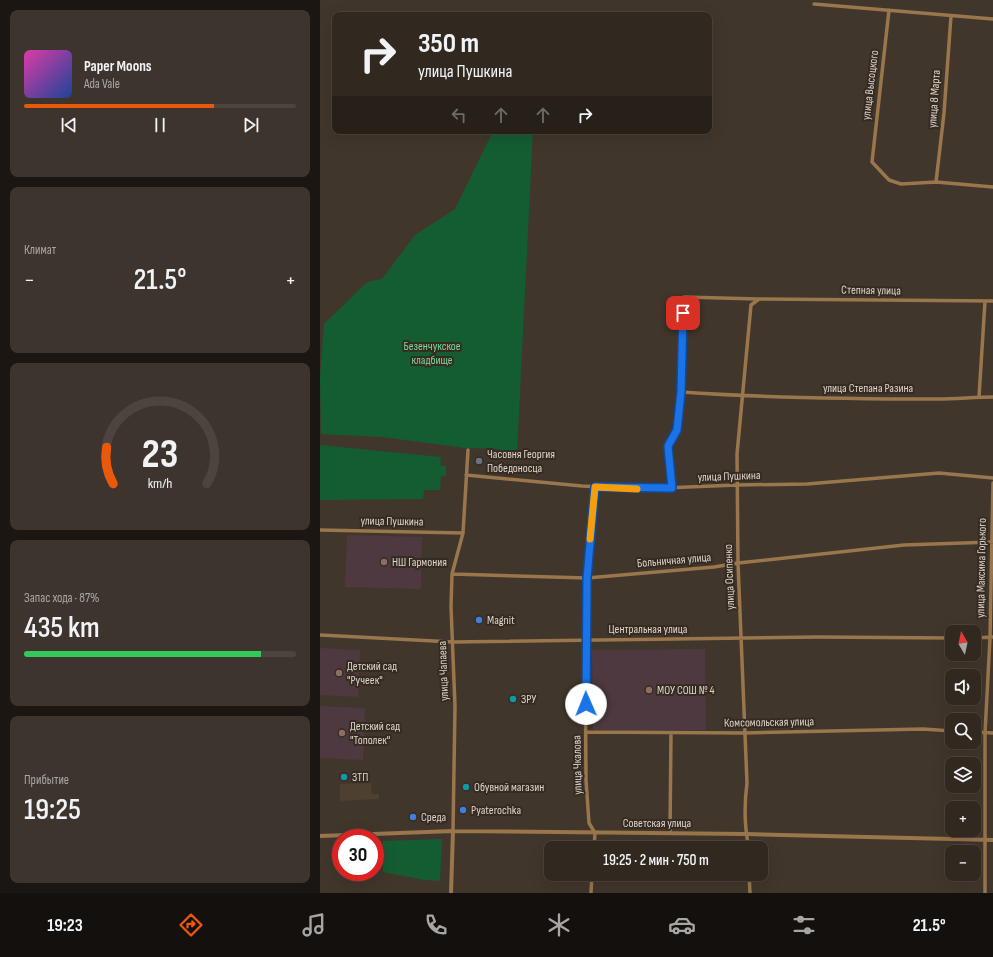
<!DOCTYPE html>
<html lang="ru">
<head>
<meta charset="utf-8">
<style>
	:root { --surface:#312820; --page:#3d342d; --text:#f1f3f6; --muted:#a8a6a5; --line:#4c443e; --accent:#ea580c }
	body { margin:0; font-family:"Sofia Sans Condensed",sans-serif; background:var(--page); color:var(--text); height:100vh; display:flex; flex-direction:column; font-size:15px; white-space:nowrap }
	* { box-sizing:border-box; margin:0 }
	p { font-size:13px; color:var(--muted) }
	.icon { flex:none; width:22px; height:22px; fill:none; stroke:currentColor; stroke-width:2; stroke-linecap:round; stroke-linejoin:round }
	.map { position:relative; flex:1; overflow:hidden }
	.panel { display:flex; flex-direction:column; gap:10px; padding:10px; background:#1b1612; width:320px }
	.panel>* { flex:none }
	.guide { position:absolute; left:12px; top:12px; width:380px; height:122px; border-radius:8px; box-shadow:0 4px 16px #0002,0 0 0 1px var(--line); background:#312820; color:var(--text); overflow:hidden }
	.needle { width:26px; rotate:351deg }
	.tools { position:absolute; left:625px; top:625px; display:grid; gap:8px }
	.tools a { display:grid; place-items:center; width:36px; height:36px; border-radius:8px; background:var(--surface); box-shadow:0 4px 16px #0002,0 0 0 1px var(--line); font-size:20px }
	.speed { position:absolute; left:12px; top:829px; display:flex; gap:8px; font-size:20px; font-weight:700; text-align:center }
	.speed>* { display:grid; place-content:center; width:52px; height:52px; border-radius:50%; background:var(--surface); box-shadow:0 4px 16px #0002,0 0 0 1px var(--line); line-height:1 }
	.speed .limit { border:6px solid #d22; background:#fff; color:#111 }
	.pin { position:absolute; display:grid; place-items:center; width:34px; height:34px; color:#fff; margin:-17px; border-radius:8px; box-shadow:0 2px 6px #0006 }
	.me { position:absolute; width:44px; margin:-22px; rotate:359deg; stroke-linejoin:round; filter:drop-shadow(0 0 3px #0008) }
	.turn { display:flex; align-items:center; gap:14px; height:84px; padding:0 20px; font-size:18px }
	.turn .icon { width:52px; height:52px; stroke-width:2.5 }
	.turn b { display:block; font-size:28px; line-height:34px }
	.lanes { display:flex; align-items:center; height:38px; padding:0 20px; background:#0003; justify-content:center; gap:20px; direction:ltr }
	.lanes .off { opacity:.35 }
	.big { font-size:30px; font-weight:600; line-height:1.1 }
	.panel .card { flex:1; display:flex; flex-direction:column; justify-content:center; gap:6px; min-width:0; padding:0 14px; border-radius:8px; background:var(--page) }
	.panel .dial { align-items:center; gap:0 }
	.dial svg { height:104px; overflow:visible; fill:none; stroke:var(--line); stroke-width:7; stroke-linecap:round; text-anchor:middle }
	.dial text { fill:var(--text); stroke:none }
	.song { display:flex; align-items:center; gap:12px }
	.cover { width:48px; height:48px; border-radius:6px; background:linear-gradient(135deg,hsl(320 70% 55%),hsl(220 70% 35%)) }
	.played { height:4px; border-radius:2px; background:linear-gradient(90deg,var(--accent) 70%,var(--line) 70%) }
	.keys { display:flex; justify-content:space-around; direction:ltr }
	.heat { display:flex; justify-content:space-between; align-items:center; font-size:22px; direction:ltr }
	.charge { height:6px; border-radius:3px; background:linear-gradient(90deg,#34c759 87%,var(--line) 0) }
	.trip { position:absolute; left:224px; top:841px; width:224px; height:40px; border-radius:8px; background:var(--surface); box-shadow:0 4px 16px #0002,0 0 0 1px var(--line); font-weight:600; line-height:40px; text-align:center }
	.dock { display:flex; height:64px; justify-content:space-around; align-items:center; background:#14100d; color:var(--muted) }
	.dock .icon { width:28px; height:28px }
	.dock .selected { color:var(--accent) }
	.dock b { font-size:18px; color:var(--text) }
	main { display:flex; flex:1; min-height:0 }
	.map>svg:first-child { display:block }
</style>
</head>
<body>
<main>
<section class="panel">
<div class="card">
<div class="song"><i class="cover"></i><div><b>Paper Moons</b><p>Ada Vale</p></div></div>
<div class="played"></div>
<div class="keys"><svg class="icon" aria-label="previous" viewBox="0 0 24 24"><path d="M18 5L8 12l10 7zM5 5v14"/></svg><svg class="icon" aria-label="pause" viewBox="0 0 24 24"><path d="M8 5v14M16 5v14"/></svg><svg class="icon" aria-label="next" viewBox="0 0 24 24"><path d="M6 5l10 7-10 7zM19 5v14"/></svg></div>
</div>
<div class="card"><p>Климат</p>
<div class="heat"><a>−</a><b class="big">21.5°</b><a>+</a></div>
</div>
<div class="card dial"><svg viewBox="0 0 100 80">
<path d="M14 69A42 42 0 1 1 86 69"/>
<path d="M14 69A42 42 0 0 1 9 41" stroke="#ea580c"/>
<text x="50" y="56" font-size="32" font-weight="700">23</text>
<text x="50" y="72" font-size="11">km/h</text>
</svg></div>
<div class="card"><p>Запас хода · 87%</p><b class="big">435 km</b><div class="charge"></div></div>
<div class="card"><p>Прибытие</p><b class="big">19:25</b></div>
</section>
<div class="map">
<svg width="673" height="893" viewBox="0 0 673 893">
	<rect width="100%" height="100%" fill="#41362b"/>
	<path fill="#4d4031" d="M 51,783 L 52,794 L 59,794 L 59,799 L 20,801 L 20,784 Z"/>
	<path fill="#4d393f" d="M 27,535 L 102,537 L 101,589 L 25,587 Z
		M 0,648 L 40,650 L 38,697 L 0,695 Z
		M 385,649 L 386,730 L 273,730 L 272,650 Z
		M 0,706 L 45,708 L 43,760 L 0,758 Z"/>
	<path fill="#145d33" d="M 173,131 L 213,131 L 197,453 L 180,453 L 180,449 L 145,448 L 62,437 L 1,434 L 0,377 L 4,324 L 47,282 L 62,279 L 95,235 L 135,209 Z
		M 0,445 L 121,457 L 120,465 L 126,466 L 126,476 L 121,476 L 120,490 L 104,490 L 103,499 L 0,500 Z
		M 122,839 L 120,881 L 105,880 L 63,872 L 63,841 Z"/>
	<g fill="none" stroke-linecap="round" stroke-linejoin="round">
		<path stroke="#99764c" stroke-width="3.5" d="M 494,4 L 673,19
			M 569,10 L 552,162 L 569,180 L 581,184 L 616,182 L 673,187
			M 616,182 L 624,113 L 631,16
			M 361,392 C 447,398 533,399 618,399 C 637,399 655,397 673,397
			M 659,397 L 665,301
			M 146,475 L 262,486 L 319,489 L 417,485 L 487,484 L 619,473 L 673,478
			M 352,488 L 348,446 L 357,430 L 361,392 L 364,297 L 438,299
			M 0,530 L 143,533
			M 132,574 L 267,578 L 394,567 L 418,563 L 584,545 L 673,542
			M 0,635 L 133,642 L 496,637 L 632,638
			M 654,638 L 673,637
			M 267,732 L 425,733 L 603,729 L 632,731
			M 654,732 L 673,733
			M 133,831 L 135,706 L 131,607 L 132,574 L 143,533 L 148,450
			M 350,833 L 351,733
			M 274,848 L 275,833 L 269,823 L 266,780 L 265,639 L 267,578 L 275,487
			M 429,848 C 424,826 424,806 427,783 L 418,563 L 417,454 L 431,305 L 439,299 L 673,301
			M 429,874 L 430,893
			M 271,893 L 272,874
			M 665,893 L 665,733 L 670,638 L 673,483"/>
		<path stroke="#99764c" stroke-width="4" d="M 0,836 L 133,831 L 426,834 L 673,840
			M 131,893 L 133,831"/>
	</g>
	<g fill="none" stroke-linecap="round" stroke-linejoin="round">
		<defs>
			<path id="route" d="M 266,704 L 267,578 L 275,487 L 352,488 L 348,446 L 357,430 L 361,392 L 363,313"/>
		</defs>
		<use href="#route" stroke="#114b97" stroke-width="10"/>
		<use href="#route" stroke="#1a73e8" stroke-width="7"/>
		<path stroke="#f59e0b" stroke-width="7" d="M 270,539 L 275,487 L 317,489"/>
	</g>
	<circle fill="#6b7280" stroke="#362b21" stroke-width="1.5" cx="159" cy="461" r="4"/>
	<g fill="#8d6e63" stroke="#362b21" stroke-width="1.5">
		<circle cx="64" cy="562" r="4"/>
		<circle cx="19" cy="673" r="4"/>
		<circle cx="329" cy="690" r="4"/>
		<circle cx="22" cy="733" r="4"/>
	</g>
	<g fill="#3f7fe0" stroke="#362b21" stroke-width="1.5">
		<circle cx="159" cy="620" r="4"/>
		<circle cx="143" cy="810" r="4"/>
		<circle cx="93" cy="817" r="4"/>
	</g>
	<g fill="#0f9aa8" stroke="#362b21" stroke-width="1.5">
		<circle cx="193" cy="699" r="4"/>
		<circle cx="24" cy="777" r="4"/>
		<circle cx="146" cy="787" r="4"/>
	</g>
	<g text-anchor="middle" stroke-width="4" stroke-linejoin="round" paint-order="stroke">
		<g font-size="12" fill="#dbd4ce" stroke="#362b21">
			<text transform="translate(550 85) rotate(-83)" y="4">улица Высоцкого</text>
			<text transform="translate(614 99) rotate(-86)" y="4">улица 8 Марта</text>
			<text transform="translate(551 290) rotate(1)" y="4">Степная улица</text>
			<text x="548" y="392">улица Степана Разина</text>
			<text transform="translate(409 476) rotate(-2)" y="4">улица Пушкина</text>
			<text transform="translate(72 521) rotate(1)" y="4">улица Пушкина</text>
			<text transform="translate(354 560) rotate(-5)" y="4">Больничная улица</text>
			<text transform="translate(661 568) rotate(-89)" y="4">улица Максима Горького</text>
			<text transform="translate(409 577) rotate(-92)" y="4">улица Осипенко</text>
			<text x="328" y="633">Центральная улица</text>
			<text transform="translate(123 671) rotate(-92)" y="4">улица Чапаева</text>
			<text transform="translate(449 722) rotate(-1)" y="4">Комсомольская улица</text>
			<text transform="translate(257 765) rotate(-91)" y="4">улица Чкалова</text>
			<text x="337" y="827">Советская улица</text>
		</g>
		<g font-size="12" fill="#78d897" stroke="#362b21">
			<text x="112" y="350">Безенчукское<tspan x="112" dy="14">кладбище</tspan></text>
		</g>
		<g font-size="12" fill="#dbd4ce" stroke="#362b21" text-anchor="start">
			<text x="167" y="458">Часовня Георгия<tspan x="167" dy="14">Победоносца</tspan></text>
			<text x="72" y="566">НШ Гармония</text>
			<text x="167" y="624">Magnit</text>
			<text x="27" y="670">Детский сад<tspan x="27" dy="14">"Ручеек"</tspan></text>
			<text x="337" y="694">МОУ СОШ № 4</text>
			<text x="201" y="703">ЗРУ</text>
			<text x="30" y="730">Детский сад<tspan x="30" dy="14">"Тополек"</tspan></text>
			<text x="32" y="781">ЗТП</text>
			<text x="154" y="791">Обувной магазин</text>
			<text x="151" y="814">Pyaterochka</text>
			<text x="101" y="821">Среда</text>
		</g>
	</g>
</svg>
<div class="tools">
<a><svg class="needle" viewBox="-14 -14 28 28"><path d="M0-13l5 13h-10z" fill="#e53935"/><path d="M0 13l5-13h-10z" fill="#a8a6a5"/></svg></a>
<a><svg class="icon" aria-label="sound" viewBox="0 0 24 24"><path d="M4 9h4l5-4v14l-5-4H4zM17 9q2 3 0 6"/></svg></a>
<a><svg class="icon" aria-label="search" viewBox="0 0 24 24"><circle cx="10" cy="10" r="6"/><path d="M15 15l6 6"/></svg></a>
<a><svg class="icon" aria-label="layers" viewBox="0 0 24 24"><path d="M12 4l9 5-9 5-9-5zM3 14l9 5 9-5"/></svg></a>
<a>+</a>
<a>−</a>
</div>
<div class="speed"><div class="limit">30</div></div>
<div class="pin" style="left:363px;top:313px;background:#d93025"><svg class="icon" aria-label="arrive" viewBox="0 0 24 24"><path d="M6 21V4h12l-3 4 3 4H6"/></svg></div>
<svg class="me" style="left:266px;top:704px" viewBox="-20 -20 40 40"><circle r="19" fill="#fff"/><path d="M0-13L10 11 0 6-10 11z" fill="#1a73e8"/></svg>
<div class="trip">19:25 · 2 мин · 750 m</div>
<div class="guide">
<div class="turn"><svg class="icon" aria-label="right" viewBox="0 0 24 24"><path d="M7 20v-9h11M14 6l5 5-5 5"/></svg><div><b>350 m</b>улица Пушкина</div></div>
<div class="lanes"><svg class="icon off" aria-label="left" viewBox="0 0 24 24"><path d="M17 20v-9H6M10 6l-5 5 5 5"/></svg><svg class="icon off" aria-label="ahead" viewBox="0 0 24 24"><path d="M12 20V5M6 11l6-6 6 6"/></svg><svg class="icon off" aria-label="ahead" viewBox="0 0 24 24"><path d="M12 20V5M6 11l6-6 6 6"/></svg><svg class="icon" aria-label="right" viewBox="0 0 24 24"><path d="M7 20v-9h11M14 6l5 5-5 5"/></svg></div>
</div>
</div>
</main>
<nav class="dock">
<b>19:23</b>
<svg class="icon selected" aria-label="directions" viewBox="0 0 24 24"><path d="M12 3l9 9-9 9-9-9zM9 14v-3h6M13 9l2 2-2 2"/></svg>
<svg class="icon" aria-label="music" viewBox="0 0 24 24"><path d="M9 18V5l10-2v13"/><circle cx="6" cy="18" r="3"/><circle cx="16" cy="16" r="3"/></svg>
<svg class="icon" aria-label="phone" viewBox="0 0 24 24"><path d="M5 4h4l2 5-3 2q2 4 5 5l2-3 5 2v4C11 20 4 13 5 4z"/></svg>
<svg class="icon" aria-label="climate" viewBox="0 0 24 24"><path d="M12 3v18M4 7l16 10M4 17L20 7"/></svg>
<svg class="icon" aria-label="car" viewBox="0 0 24 24"><path d="M5 17H2v-5l4-1 3-4h7l3 4 3 1v5h-3M9 17h6M6 11h13"/><circle cx="7" cy="17" r="2"/><circle cx="17" cy="17" r="2"/></svg>
<svg class="icon" aria-label="filters" viewBox="0 0 24 24"><path d="M4 7h16M4 17h16"/><circle cx="9" cy="7" r="2"/><circle cx="15" cy="17" r="2"/></svg>
<b>21.5°</b>
</nav>
</body>
</html>
